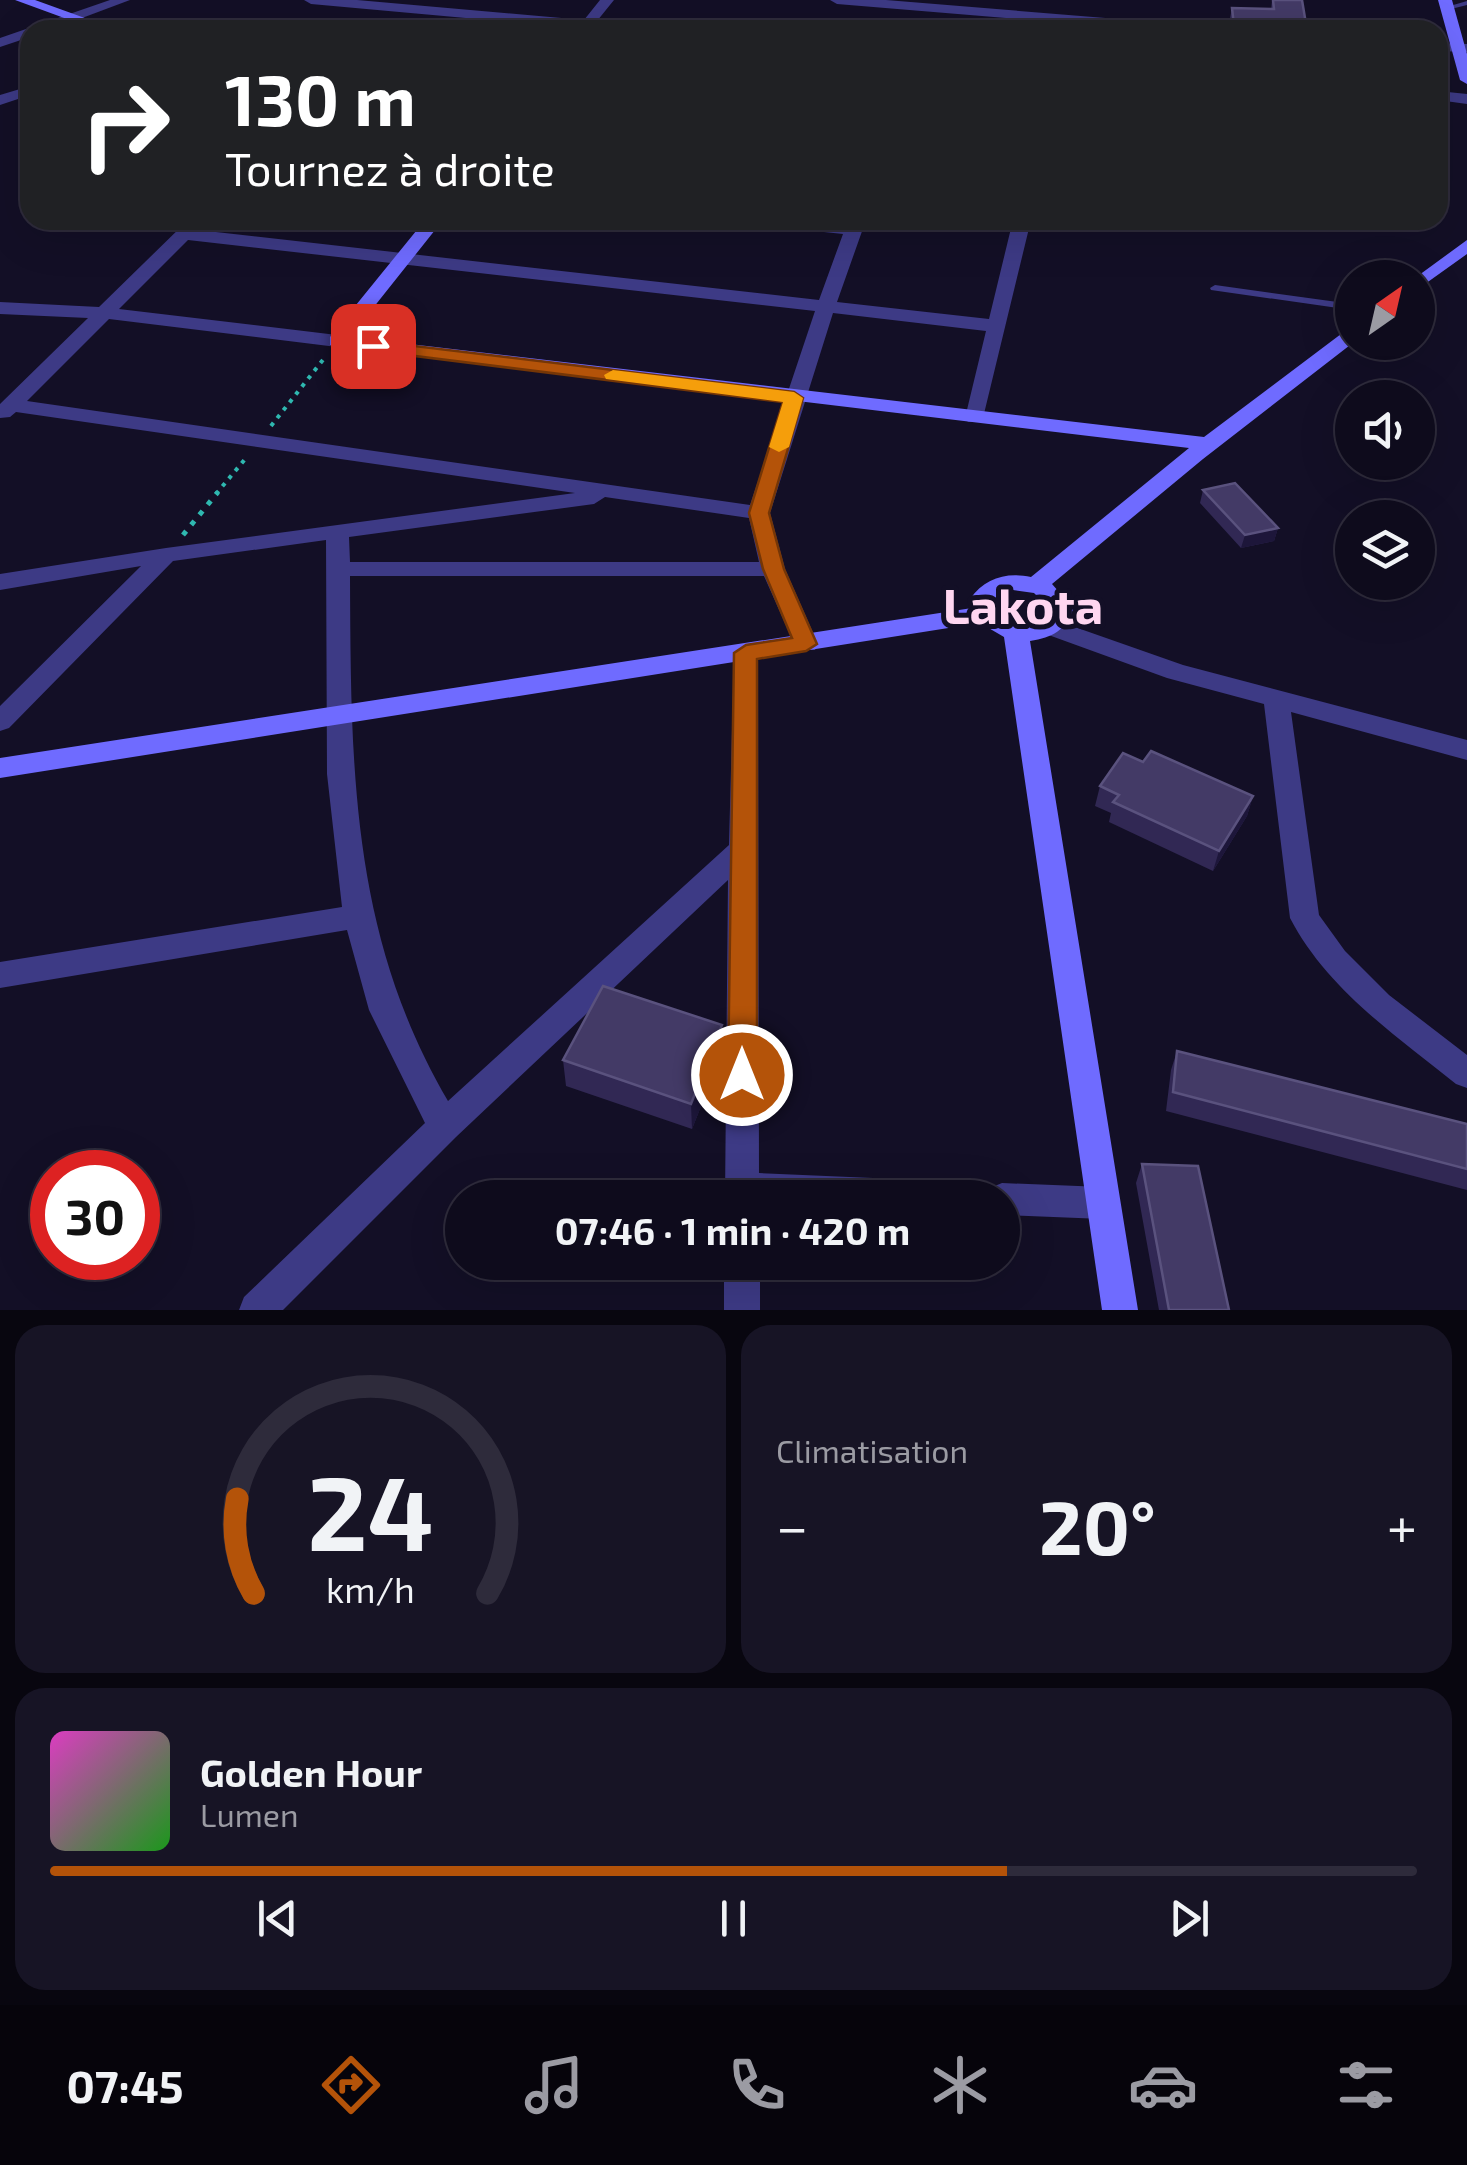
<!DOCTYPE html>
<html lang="fr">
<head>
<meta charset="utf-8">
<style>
	:root { --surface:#0e0b1c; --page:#171425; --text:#f1f3f6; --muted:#9b9ba3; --line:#2e2b3b; --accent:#b45309 }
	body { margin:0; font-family:"Exo 2",sans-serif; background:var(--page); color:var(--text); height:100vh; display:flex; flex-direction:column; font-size:38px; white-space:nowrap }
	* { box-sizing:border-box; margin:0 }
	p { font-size:32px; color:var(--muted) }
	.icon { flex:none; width:55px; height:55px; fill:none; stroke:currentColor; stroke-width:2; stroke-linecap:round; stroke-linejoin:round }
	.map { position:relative; height:1310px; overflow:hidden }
	.side { display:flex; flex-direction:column; gap:15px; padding:15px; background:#08060f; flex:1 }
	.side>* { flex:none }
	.top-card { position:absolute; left:20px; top:20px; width:1428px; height:210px; border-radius:30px; box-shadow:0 10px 40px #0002,0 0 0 2px var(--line); background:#202124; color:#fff; overflow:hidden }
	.needle { width:65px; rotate:34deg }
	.controls { position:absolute; left:1335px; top:260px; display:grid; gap:20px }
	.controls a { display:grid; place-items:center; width:100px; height:100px; border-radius:50%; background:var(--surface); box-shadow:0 10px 40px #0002,0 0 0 2px var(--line); font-size:50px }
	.speed { position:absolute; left:30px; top:1150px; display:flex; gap:20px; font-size:50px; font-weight:700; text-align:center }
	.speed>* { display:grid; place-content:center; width:130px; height:130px; border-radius:50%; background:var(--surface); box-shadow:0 10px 40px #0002,0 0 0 2px var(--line); line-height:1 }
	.speed .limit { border:15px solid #d22; background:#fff; color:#111 }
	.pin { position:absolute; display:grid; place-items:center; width:85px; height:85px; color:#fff; margin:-42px; border-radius:20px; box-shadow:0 5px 15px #0006 }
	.me { position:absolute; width:110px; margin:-55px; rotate:0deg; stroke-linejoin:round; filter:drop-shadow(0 0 8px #0008) }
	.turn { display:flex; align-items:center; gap:35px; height:210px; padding:0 40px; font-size:45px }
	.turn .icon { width:130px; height:130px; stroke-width:2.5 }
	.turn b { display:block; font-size:70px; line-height:85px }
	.big { font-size:75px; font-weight:700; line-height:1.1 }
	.side .card { flex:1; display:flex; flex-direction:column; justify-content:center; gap:15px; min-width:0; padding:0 35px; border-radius:30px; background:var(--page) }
	.side .dial { align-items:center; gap:0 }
	.dial svg { height:260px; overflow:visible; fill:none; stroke:var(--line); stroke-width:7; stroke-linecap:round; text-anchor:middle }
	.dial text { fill:var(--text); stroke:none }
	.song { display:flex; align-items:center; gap:30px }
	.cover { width:120px; height:120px; border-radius:15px; background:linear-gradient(135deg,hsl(310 70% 55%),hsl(120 70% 35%)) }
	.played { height:10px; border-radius:5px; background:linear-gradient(90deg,var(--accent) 70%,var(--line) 70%) }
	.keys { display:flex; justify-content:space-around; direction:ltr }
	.heat { display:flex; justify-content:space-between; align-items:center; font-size:55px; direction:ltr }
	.side .tiles { flex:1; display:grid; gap:15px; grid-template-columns:1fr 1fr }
	.card:last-child { grid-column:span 2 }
	.trip { position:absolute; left:445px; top:1180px; width:575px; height:100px; border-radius:50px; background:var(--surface); box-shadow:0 10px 40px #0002,0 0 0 2px var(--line); font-weight:700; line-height:100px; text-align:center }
	.menu { display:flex; height:160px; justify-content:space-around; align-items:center; background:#06040b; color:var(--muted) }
	.menu .icon { width:70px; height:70px }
	.menu .active { color:var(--accent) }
	.menu b { font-size:45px; color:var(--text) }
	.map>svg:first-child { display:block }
</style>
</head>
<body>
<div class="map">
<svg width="1467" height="1310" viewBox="0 0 1467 1310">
	<rect width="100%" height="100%" fill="#130f26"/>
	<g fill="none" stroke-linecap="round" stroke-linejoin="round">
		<path stroke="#2fb8b0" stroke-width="4" stroke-dasharray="4 6" stroke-linecap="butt" d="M 271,426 L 326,356
			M 216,494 L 246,458"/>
		<path stroke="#2fb8b0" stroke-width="5" stroke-dasharray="5 8" stroke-linecap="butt" d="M 183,535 L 218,492"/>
		<path fill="#3d3a85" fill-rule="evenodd" d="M 1467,1 L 1467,5 L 1447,10 L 1443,8 Z
			M 1215,285 L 1352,304 L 1352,310 L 1211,290 L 1210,288 Z"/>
		<path fill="#3d3a85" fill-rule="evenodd" d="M 110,0 L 130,0 L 50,30 L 30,30 L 30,37 L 0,47 L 0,38 Z
			M 304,0 L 357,0 L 584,20 L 600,0 L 614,0 L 597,21 L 653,26 L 660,30 L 576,30 L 578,28 L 311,4 Z
			M 830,0 L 886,0 L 1204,26 L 1211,30 L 1153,30 L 837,4 Z
			M 1438,43 L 1467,44 L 1467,52 L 1438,51 Z
			M 30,86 L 30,95 L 0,105 L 0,95 Z
			M 1438,91 L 1467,94 L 1467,104 L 1438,100 Z
			M 188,220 L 202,220 L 204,223 L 198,230 L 819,300 L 843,234 L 756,225 L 747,220 L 847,224 L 848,220 L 866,220 L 837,302 L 989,319 L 1013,220 L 1031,220 L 982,422 L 968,422 L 965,418 L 986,331 L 833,313 L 770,513 L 785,569 L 818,644 L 815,650 L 797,650 L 764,576 L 350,576 C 351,765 350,934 448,1101 L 729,845 L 734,653 L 746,645 L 758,653 L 759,1173 L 966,1182 L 978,1187 L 983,1198 L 725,1198 L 728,880 L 456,1137 L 283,1310 L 239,1310 L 244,1297 L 425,1123 L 369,1010 L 347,930 L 0,988 L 0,962 L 342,907 L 327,774 L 326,540 L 173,561 L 9,728 L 0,731 L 0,706 L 141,566 L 0,590 L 0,574 L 166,548 L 575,493 L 16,412 L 10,417 L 0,418 L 0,404 L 88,318 L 0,314 L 0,302 L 99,307 ZM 188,240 L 815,311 L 750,505 L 27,401 L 109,319 L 337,347 L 347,341 L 337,335 L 119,309 ZM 605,497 L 749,518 L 759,562 L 350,562 L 349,537 L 594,504 Z
			M 1052,619 L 1183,665 L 1467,740 L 1467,760 L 1291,712 L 1319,915 L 1345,951 L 1389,995 L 1467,1055 L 1467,1088 L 1456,1084 C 1395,1035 1327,989 1290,918 L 1264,704 L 1167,678 L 1043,633 L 1040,627 Z
			M 1002,1183 L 1103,1187 L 1115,1192 L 1120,1203 L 1115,1214 L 1103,1219 L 1002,1215 L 1002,1198 L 985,1198 L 990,1188 Z
			M 724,1262 L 760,1262 L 760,1310 L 724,1310 Z"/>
		<path fill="#6f6bff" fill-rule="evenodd" d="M 15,0 L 35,0 L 118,30 L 97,30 Z
			M 1438,0 L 1452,0 L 1467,54 L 1467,84 L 1460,80 Z
			M 425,220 L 443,220 L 350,337 L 1204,437 L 1345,331 L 1352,329 L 1354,342 L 1203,459 L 1052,584 L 1074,609 C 1065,631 1053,637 1030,641 L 1138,1310 L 1102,1310 L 1004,637 L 980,623 L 0,778 L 0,758 L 972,608 L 970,599 C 985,578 1006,572 1031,577 L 1189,448 L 330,345 L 330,337 ZM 1013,590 L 1034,593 L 1050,609 C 1040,631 1019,627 1001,616 L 994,600 L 1001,592 Z
			M 1467,240 L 1467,254 L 1418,289 L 1415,278 Z"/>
	</g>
	<path fill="#312854" d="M 1272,0 L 1302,0 L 1307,30 L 1205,30 L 1206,24 L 1231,26 L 1230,18 L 1232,8 L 1271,9 Z
		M 1203,490 L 1278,528 L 1274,541 L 1241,548 L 1200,503 Z
		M 1143,762 L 1253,796 L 1247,816 L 1213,871 L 1109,822 L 1111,813 L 1095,806 L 1100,786 Z
		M 722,1025 L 723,1051 L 692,1129 L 566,1086 L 563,1060 Z
		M 1177,1051 L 1467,1124 L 1467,1190 L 1166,1111 L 1171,1070 Z
		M 1142,1164 L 1229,1310 L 1159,1310 L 1136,1183 Z"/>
	<path fill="#1d163a" d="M 1278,528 L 1274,541 L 1241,548 L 1245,535 Z
		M 1253,796 L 1247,816 L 1213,871 L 1219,851 Z
		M 722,1025 L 723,1051 L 692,1129 L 691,1104 Z"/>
	<path fill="#433a66" stroke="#5a527e" stroke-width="2.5" d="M 1273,0 L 1302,0 L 1307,30 L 1206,30 L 1206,24 L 1234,26 L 1232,8 L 1274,9 Z
		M 1235,483 L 1278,528 L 1245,535 L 1203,490 Z
		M 1151,751 L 1253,796 L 1219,851 L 1113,802 L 1119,795 L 1100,786 L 1123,753 L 1143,762 Z
		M 603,986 L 722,1025 L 691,1104 L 563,1060 Z
		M 1177,1051 L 1467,1124 L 1467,1169 L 1173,1092 Z
		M 1142,1164 L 1198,1166 L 1229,1310 L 1169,1310 Z"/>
	<path fill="#b45309" stroke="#753606" stroke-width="2.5" d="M 373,341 L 794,392 L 803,398 L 769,513 L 784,569 L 817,644 L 806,651 L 757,659 L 757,1075 L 753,1084 L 742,1088 L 732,1084 L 728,1075 L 734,653 L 746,645 L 792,638 L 763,569 L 749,513 L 783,402 L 367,350 L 364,346 Z"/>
	<path fill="#f59e0b" d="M 613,370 L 794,392 L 803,398 L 789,447 L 779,452 L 769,447 L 783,402 L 606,379 L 604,375 Z"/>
	<g text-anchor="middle" stroke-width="10" stroke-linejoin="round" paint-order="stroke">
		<g font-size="50" font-weight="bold" fill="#ffd6f0" stroke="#130f26">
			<text x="1023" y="624">Lakota</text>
		</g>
	</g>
</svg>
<div class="controls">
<a><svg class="needle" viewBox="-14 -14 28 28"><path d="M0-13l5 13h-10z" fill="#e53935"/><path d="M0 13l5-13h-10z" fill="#9b9ba3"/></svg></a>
<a><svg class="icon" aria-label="sound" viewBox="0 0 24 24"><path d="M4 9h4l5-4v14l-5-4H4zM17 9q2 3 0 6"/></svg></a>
<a><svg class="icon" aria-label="layers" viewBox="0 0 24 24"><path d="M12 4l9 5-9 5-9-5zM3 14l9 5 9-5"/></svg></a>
</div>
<div class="speed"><div class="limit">30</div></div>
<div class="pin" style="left:373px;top:346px;background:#d93025"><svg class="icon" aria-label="arrive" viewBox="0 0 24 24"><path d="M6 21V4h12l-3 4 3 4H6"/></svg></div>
<svg class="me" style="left:742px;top:1075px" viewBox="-20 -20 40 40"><circle r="17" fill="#b45309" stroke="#fff" stroke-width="3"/><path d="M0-11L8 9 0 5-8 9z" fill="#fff"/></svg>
<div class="trip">07:46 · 1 min · 420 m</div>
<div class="top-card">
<div class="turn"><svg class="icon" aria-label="right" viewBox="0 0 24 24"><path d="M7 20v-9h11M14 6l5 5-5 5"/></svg><div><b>130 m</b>Tournez à droite</div></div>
</div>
</div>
<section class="side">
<div class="tiles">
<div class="card dial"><svg viewBox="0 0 100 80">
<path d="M14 69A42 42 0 1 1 86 69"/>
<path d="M14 69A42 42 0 0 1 9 40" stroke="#b45309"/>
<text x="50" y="56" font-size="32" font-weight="700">24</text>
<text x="50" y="72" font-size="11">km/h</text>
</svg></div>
<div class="card"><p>Climatisation</p>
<div class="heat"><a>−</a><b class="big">20°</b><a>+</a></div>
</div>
<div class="card">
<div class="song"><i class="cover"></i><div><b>Golden Hour</b><p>Lumen</p></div></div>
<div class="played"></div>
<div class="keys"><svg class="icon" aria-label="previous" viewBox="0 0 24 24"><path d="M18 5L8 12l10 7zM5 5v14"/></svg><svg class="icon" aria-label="pause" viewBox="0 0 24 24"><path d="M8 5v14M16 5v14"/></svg><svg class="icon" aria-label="next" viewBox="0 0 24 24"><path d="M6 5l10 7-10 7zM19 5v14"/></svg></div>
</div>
</div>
</section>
<nav class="menu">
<b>07:45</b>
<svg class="icon active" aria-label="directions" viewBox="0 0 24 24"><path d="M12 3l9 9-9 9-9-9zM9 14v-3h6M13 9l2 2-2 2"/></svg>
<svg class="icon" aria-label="music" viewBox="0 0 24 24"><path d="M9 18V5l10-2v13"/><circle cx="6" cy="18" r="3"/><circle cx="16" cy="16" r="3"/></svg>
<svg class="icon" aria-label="phone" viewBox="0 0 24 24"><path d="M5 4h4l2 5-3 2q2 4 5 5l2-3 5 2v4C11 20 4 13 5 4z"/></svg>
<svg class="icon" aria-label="climate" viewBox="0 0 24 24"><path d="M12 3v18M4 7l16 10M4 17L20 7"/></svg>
<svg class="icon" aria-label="car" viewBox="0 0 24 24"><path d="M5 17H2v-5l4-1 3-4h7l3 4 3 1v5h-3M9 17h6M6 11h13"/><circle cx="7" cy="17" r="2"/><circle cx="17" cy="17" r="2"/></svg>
<svg class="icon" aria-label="filters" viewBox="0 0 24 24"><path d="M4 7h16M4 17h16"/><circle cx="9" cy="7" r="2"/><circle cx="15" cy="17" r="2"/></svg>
</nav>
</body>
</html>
